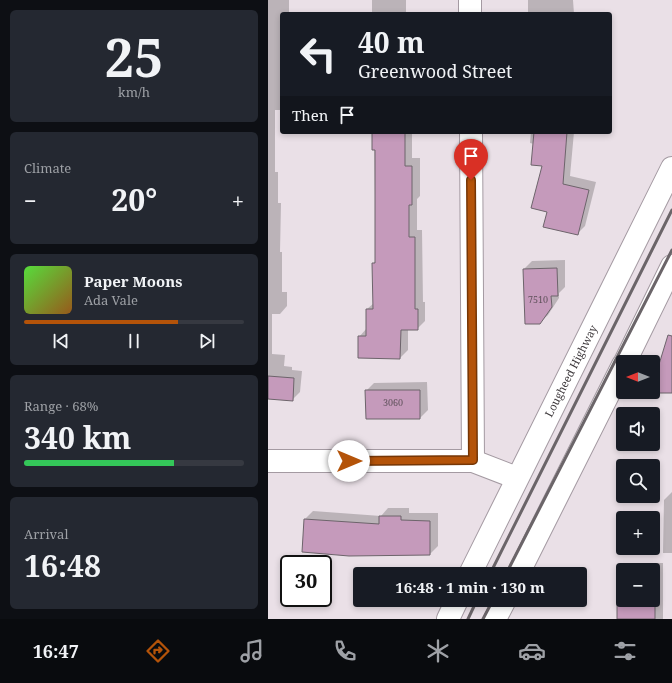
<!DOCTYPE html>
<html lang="en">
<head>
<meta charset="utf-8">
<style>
	:root { --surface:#171b24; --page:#242831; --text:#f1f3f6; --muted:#9ea1a6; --line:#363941; --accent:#b45309 }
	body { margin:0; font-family:"Noto Serif",serif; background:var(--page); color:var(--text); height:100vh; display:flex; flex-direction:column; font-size:15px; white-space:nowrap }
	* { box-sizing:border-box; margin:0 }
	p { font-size:13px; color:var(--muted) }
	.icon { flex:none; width:22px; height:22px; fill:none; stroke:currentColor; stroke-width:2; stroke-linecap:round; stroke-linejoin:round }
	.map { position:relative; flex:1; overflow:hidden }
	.drawer { display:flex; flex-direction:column; gap:10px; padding:10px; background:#0d0f14; width:268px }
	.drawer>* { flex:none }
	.banner { position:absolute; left:12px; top:12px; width:332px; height:122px; border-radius:4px; box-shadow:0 2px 6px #0003; background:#171b24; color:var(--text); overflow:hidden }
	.needle { width:26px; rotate:270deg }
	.fabs { position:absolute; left:348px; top:355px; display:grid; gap:8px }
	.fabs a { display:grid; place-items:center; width:44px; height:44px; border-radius:4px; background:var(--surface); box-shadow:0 2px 6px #0003; font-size:20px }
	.speed { position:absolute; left:12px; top:555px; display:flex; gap:8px; font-size:20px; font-weight:700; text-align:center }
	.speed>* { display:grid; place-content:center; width:52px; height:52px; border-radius:50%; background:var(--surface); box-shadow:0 2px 6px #0003; line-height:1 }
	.speed .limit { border:2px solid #111; border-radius:6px; background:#fff; color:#111 }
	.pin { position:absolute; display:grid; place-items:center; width:34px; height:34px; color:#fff; margin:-41px -17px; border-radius:50% 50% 50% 0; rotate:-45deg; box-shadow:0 0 4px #0007 }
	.pin .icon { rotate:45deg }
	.me { position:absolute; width:44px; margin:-22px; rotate:90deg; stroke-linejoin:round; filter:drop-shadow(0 0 3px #0008) }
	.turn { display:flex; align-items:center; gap:14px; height:84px; padding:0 12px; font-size:18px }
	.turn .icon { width:52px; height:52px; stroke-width:2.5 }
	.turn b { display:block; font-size:28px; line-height:34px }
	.then { display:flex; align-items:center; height:38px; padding:0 12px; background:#0003; gap:8px; font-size:15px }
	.big { font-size:30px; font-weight:700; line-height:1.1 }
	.drawer .card { flex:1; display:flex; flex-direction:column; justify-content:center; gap:6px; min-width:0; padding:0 14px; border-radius:6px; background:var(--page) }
	.drawer .dial { align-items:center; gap:0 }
	.dial b { font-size:52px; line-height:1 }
	.song { display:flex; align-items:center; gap:12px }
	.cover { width:48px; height:48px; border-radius:6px; background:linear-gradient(135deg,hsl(110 70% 55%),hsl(30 70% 35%)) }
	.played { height:4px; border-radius:2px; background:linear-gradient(90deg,var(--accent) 70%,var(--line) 70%) }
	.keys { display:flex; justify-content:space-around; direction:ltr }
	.heat { display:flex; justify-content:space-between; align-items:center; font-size:22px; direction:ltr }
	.charge { height:6px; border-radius:3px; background:linear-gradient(90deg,#34c759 68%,var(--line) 0) }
	.trip { position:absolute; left:85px; top:567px; width:234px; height:40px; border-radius:4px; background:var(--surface); box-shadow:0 2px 6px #0003; font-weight:700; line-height:40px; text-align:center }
	.dock { display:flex; height:64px; justify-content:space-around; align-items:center; background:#090b0e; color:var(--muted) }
	.dock .icon { width:28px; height:28px }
	.dock .selected { color:var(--accent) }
	.dock b { font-size:18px; color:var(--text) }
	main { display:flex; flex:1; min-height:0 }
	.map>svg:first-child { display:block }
</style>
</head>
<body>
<main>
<section class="drawer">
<div class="card dial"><b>25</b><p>km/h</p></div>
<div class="card"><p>Climate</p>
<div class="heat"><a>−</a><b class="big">20°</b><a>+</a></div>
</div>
<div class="card">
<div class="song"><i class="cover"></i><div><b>Paper Moons</b><p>Ada Vale</p></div></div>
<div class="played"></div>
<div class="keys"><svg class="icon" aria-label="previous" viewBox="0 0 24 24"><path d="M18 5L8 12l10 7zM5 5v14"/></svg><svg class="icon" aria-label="pause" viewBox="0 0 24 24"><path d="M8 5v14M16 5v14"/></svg><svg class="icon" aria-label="next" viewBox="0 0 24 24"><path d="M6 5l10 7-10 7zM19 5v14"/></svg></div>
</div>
<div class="card"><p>Range · 68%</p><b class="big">340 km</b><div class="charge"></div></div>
<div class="card"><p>Arrival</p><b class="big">16:48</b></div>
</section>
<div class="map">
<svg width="404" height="619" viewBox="0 0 404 619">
	<rect width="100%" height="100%" fill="#eae0e7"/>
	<path fill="#0003" fill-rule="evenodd" d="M 0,0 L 21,0 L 21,14 L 14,14 L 14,110 L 7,110 L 7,172 L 10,172 L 10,203 L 13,203 L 12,252 L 14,252 L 14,292 L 19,292 L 19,306 L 12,314 L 4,314 L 4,354 L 17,355 L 16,366 L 24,367 L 24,370 L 34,371 L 32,392 L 24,400 L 0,398 Z
		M 104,0 L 138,0 L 138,14 L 104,14 Z
		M 260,0 L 305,0 L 306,14 L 260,14 Z
		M 106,132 L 144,132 L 144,158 L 152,158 L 152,196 L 149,199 L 149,230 L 154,230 L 155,302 L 157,302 L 157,321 L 149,329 L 140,329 L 140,350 L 132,358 L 91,337 L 99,328 L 99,309 L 106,303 L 105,264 L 108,260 Z
		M 263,132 L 306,132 L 302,176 L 328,182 L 317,226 L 309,234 L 280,211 L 275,165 L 266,144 L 262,143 Z
		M 297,260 L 297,287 L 291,293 L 291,298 L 280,315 L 271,323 L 256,269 L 264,261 Z
		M 159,382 L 160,410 L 152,418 L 98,391 L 106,383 Z
		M 404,492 L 404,553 L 395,553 L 396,500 Z
		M 120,508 L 141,508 L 141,513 L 170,513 L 170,546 L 162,554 L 37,519 L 45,511 L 113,516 Z
		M 358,563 L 395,563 L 395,619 L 350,619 L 350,571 ZM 355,570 L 385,570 L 385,600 L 355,600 Z"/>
	<path fill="#c59abb" stroke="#6d646b" d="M 104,132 L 137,132 L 137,166 L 144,166 L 144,205 L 141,205 L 141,237 L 147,237 L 147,309 L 150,309 L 150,330 L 133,330 L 132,359 L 90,358 L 90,336 L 98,336 L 98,309 L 105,309 L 104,263 L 107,263 L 107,150 L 104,150 Z
		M 266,132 L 299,132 L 295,184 L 321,190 L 310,235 L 275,227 L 279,212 L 263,208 L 274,166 L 263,165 Z
		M 289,268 L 290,296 L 283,296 L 284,307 L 272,324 L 257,324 L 255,269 Z
		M 400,335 L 404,336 L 404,393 L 382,393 L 385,392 L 385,384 Z
		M 0,376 L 26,378 L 25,401 L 0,399 Z
		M 97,390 L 152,390 L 152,419 L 98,419 Z
		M 111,516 L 133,516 L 133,520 L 162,521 L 162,555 L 81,556 L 34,552 L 36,519 L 111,524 Z
		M 349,571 L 355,571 L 355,600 L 385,600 L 385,571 L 387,571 L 387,619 L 349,619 Z"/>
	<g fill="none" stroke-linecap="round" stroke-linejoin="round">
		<defs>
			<path id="minor" d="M 202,0 L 202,14
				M 203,132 L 205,461
				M 0,461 L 205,461 L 249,478"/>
			<path id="primary" d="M 357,362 L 404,266
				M 202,574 L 404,168
				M 250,574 L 355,365
				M 180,619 L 189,600
				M 227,619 L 237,600"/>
		</defs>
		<use href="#minor" stroke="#a49aa2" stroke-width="24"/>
		<use href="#primary" stroke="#a49aa2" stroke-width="24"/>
		<use href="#minor" stroke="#fff" stroke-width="22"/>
		<use href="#primary" stroke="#fff" stroke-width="22"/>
		<path stroke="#6b6569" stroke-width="3" d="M 222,574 L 404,210
			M 238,574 L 404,250
			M 200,619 L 209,600
			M 215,619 L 225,600"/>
	</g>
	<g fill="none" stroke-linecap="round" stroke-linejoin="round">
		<defs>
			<path id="route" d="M 81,461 L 205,460 L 203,180"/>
		</defs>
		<use href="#route" stroke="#753606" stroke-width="10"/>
		<use href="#route" stroke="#b45309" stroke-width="7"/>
	</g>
	<g text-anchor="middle" stroke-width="3" stroke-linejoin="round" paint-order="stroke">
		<g font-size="9" fill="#60525c">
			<text x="270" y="303">7510</text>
			<text x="125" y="406">3060</text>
		</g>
		<g font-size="11" fill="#3f3a3d" stroke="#fff">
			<text transform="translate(303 371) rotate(-63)" y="4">Lougheed Highway</text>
		</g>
	</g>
</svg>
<div class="fabs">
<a><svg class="needle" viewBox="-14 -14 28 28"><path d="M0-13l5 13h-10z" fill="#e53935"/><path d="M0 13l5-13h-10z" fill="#9ea1a6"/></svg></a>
<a><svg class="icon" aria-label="sound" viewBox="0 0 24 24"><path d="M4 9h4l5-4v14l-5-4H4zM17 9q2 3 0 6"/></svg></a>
<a><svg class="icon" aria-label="search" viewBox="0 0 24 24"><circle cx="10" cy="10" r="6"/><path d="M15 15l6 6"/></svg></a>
<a>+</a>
<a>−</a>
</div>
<div class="speed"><div class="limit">30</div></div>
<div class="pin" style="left:203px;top:180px;background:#d93025"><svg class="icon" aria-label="arrive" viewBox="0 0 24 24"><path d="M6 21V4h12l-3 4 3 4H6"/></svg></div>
<svg class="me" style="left:81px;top:461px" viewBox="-20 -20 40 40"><circle r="19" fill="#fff"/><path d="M0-13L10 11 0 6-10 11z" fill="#b45309"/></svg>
<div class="trip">16:48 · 1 min · 130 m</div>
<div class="banner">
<div class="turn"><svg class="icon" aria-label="left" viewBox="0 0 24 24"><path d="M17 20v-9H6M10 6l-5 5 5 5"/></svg><div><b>40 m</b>Greenwood Street</div></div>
<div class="then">Then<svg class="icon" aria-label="arrive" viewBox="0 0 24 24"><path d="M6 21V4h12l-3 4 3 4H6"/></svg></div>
</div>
</div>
</main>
<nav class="dock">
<b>16:47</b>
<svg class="icon selected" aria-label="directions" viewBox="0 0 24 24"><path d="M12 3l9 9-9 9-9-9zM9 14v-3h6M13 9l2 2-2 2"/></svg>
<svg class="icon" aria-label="music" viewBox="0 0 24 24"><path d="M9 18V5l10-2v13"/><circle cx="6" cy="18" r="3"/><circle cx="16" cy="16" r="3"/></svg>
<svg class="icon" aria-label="phone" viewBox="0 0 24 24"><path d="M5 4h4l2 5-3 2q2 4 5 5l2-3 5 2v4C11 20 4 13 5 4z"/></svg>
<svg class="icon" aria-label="climate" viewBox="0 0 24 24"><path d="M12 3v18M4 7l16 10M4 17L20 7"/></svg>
<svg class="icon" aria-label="car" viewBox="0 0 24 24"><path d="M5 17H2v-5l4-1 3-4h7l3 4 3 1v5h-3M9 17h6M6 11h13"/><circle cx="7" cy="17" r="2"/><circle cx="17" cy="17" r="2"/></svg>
<svg class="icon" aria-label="filters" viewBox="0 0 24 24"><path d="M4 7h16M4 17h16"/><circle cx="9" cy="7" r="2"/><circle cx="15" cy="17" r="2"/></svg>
</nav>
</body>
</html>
